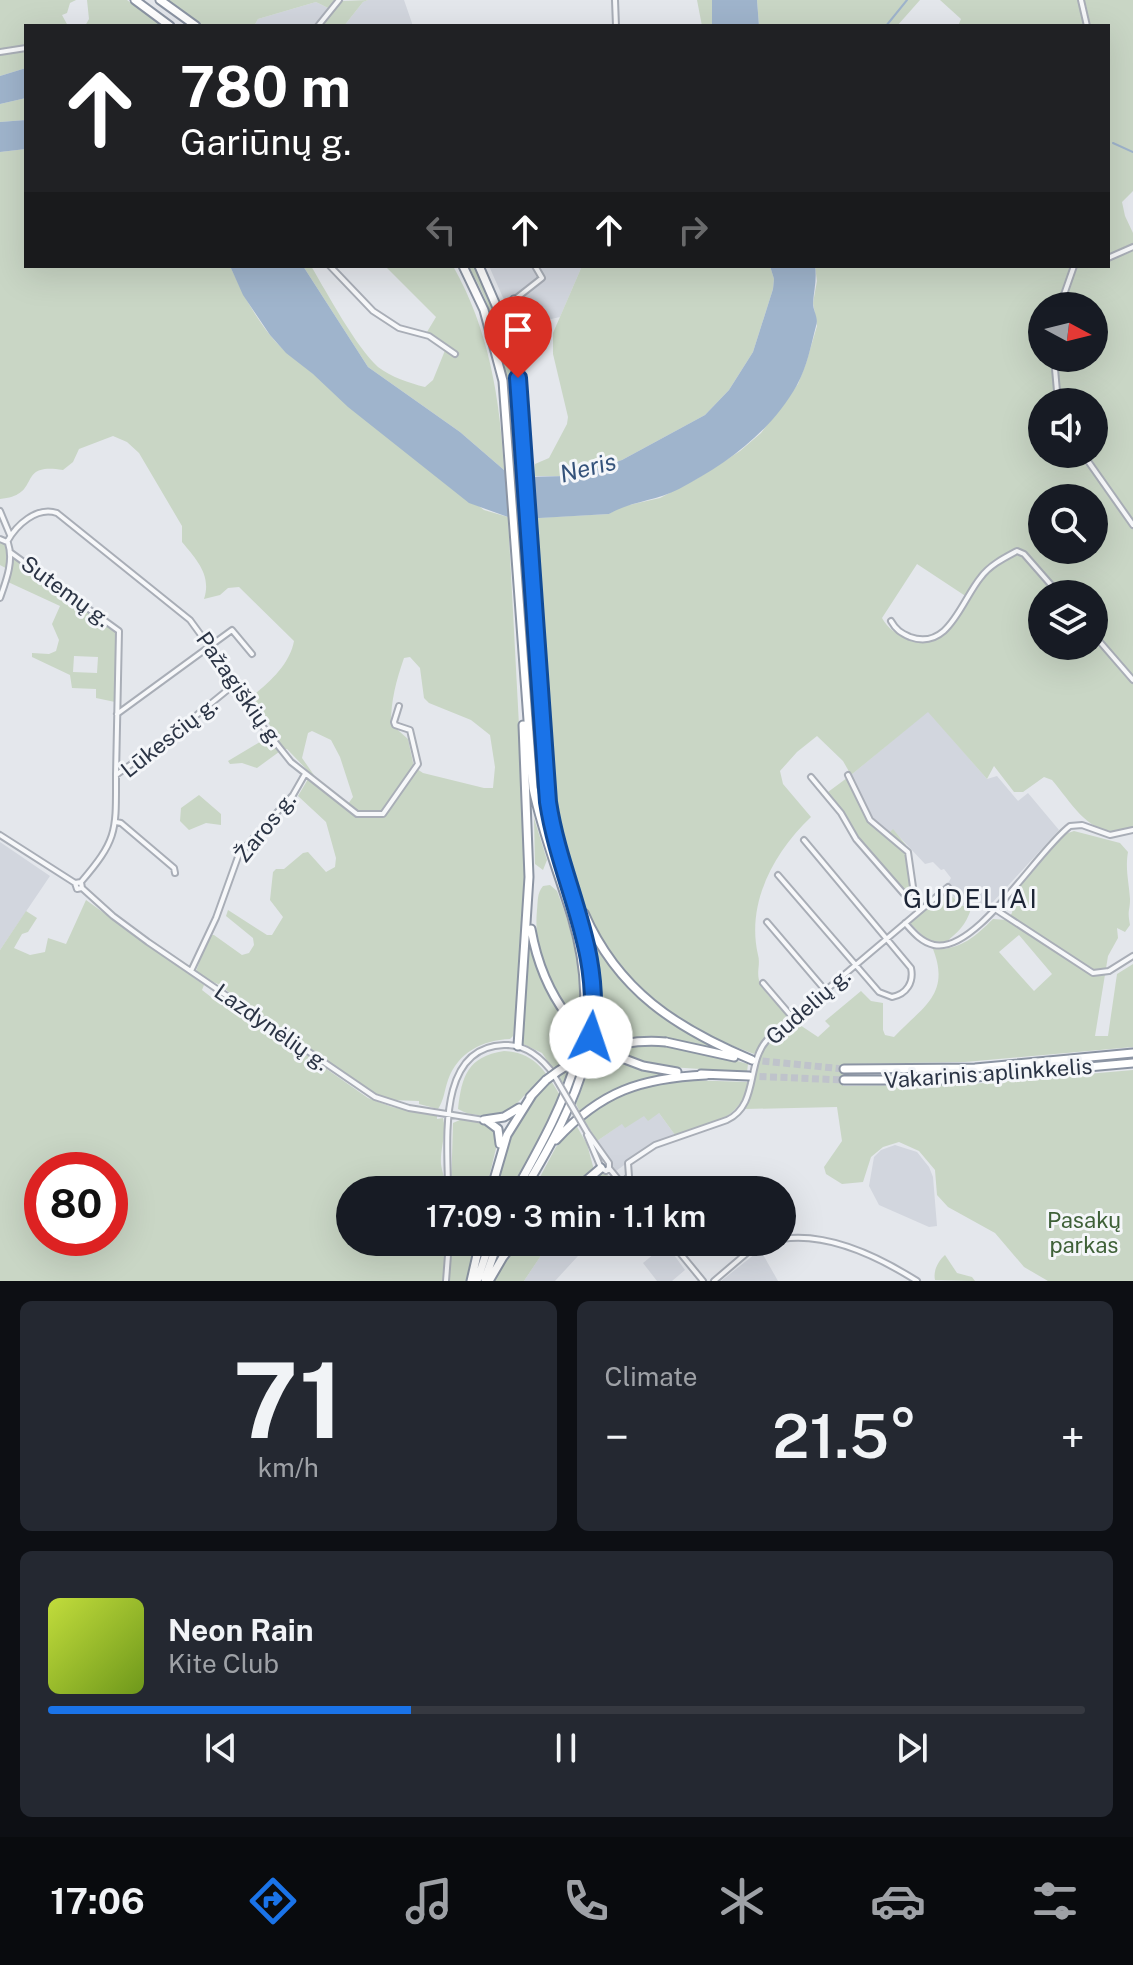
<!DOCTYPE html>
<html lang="en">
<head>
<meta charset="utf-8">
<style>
	:root { --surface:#171b24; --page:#242831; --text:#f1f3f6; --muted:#9ea1a6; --line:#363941; --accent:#1a73e8 }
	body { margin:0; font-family:"Public Sans",sans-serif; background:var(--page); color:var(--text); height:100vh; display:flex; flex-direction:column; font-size:30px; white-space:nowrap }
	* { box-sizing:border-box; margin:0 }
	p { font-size:26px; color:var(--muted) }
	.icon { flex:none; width:44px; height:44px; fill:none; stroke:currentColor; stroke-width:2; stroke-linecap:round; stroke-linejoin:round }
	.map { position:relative; height:1281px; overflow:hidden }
	.drawer { display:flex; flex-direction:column; gap:20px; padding:20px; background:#0d0f14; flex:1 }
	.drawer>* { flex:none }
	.top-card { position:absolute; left:24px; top:24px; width:1086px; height:244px; border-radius:0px; box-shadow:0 8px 32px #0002; background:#202124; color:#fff; overflow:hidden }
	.needle { width:52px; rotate:97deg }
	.tools { position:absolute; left:1028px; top:292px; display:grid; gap:16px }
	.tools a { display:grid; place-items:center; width:80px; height:80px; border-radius:50%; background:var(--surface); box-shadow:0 8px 32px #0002; font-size:40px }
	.speed { position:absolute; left:24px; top:1152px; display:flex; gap:16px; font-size:40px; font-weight:700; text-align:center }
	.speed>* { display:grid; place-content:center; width:104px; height:104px; border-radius:50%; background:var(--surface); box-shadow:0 8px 32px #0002; line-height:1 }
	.speed .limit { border:12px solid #d22; background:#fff; color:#111 }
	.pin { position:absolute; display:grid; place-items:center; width:68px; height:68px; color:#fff; margin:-82px -34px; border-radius:50% 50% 50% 0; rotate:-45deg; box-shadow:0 0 8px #0007 }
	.pin .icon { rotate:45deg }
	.me { position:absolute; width:88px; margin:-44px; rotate:4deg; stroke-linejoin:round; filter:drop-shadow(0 0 6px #0008) }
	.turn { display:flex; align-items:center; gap:28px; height:168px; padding:0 24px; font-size:36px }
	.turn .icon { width:104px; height:104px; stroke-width:2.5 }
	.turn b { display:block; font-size:56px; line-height:68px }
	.lanes { display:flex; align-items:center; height:76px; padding:0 24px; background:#0003; justify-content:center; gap:40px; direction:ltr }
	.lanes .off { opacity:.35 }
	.big { font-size:60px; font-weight:600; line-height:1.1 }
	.drawer .card { flex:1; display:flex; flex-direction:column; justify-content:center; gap:12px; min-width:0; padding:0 28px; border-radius:12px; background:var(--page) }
	.drawer .dial { align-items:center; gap:0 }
	.dial b { font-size:104px; line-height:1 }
	.song { display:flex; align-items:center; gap:24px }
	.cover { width:96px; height:96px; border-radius:12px; background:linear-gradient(135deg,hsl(70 70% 55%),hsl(80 70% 35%)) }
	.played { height:8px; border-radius:4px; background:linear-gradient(90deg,var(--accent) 35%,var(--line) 35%) }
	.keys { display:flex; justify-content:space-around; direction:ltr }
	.heat { display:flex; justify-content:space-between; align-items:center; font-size:44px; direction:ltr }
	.drawer .tiles { flex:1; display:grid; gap:20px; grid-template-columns:1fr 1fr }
	.card:last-child { grid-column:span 2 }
	.trip { position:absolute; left:336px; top:1176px; width:460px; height:80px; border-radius:40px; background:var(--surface); box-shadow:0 8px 32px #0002; font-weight:600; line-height:80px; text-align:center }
	.tab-bar { display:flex; height:128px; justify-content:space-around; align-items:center; background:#090b0e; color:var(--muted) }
	.tab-bar .icon { width:56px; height:56px }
	.tab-bar .current { color:var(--accent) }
	.tab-bar b { font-size:36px; color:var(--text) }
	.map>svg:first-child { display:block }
</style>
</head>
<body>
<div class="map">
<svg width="1133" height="1281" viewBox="0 0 1133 1281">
	<rect width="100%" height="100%" fill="#e4e7ec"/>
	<path fill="#d2d6de" d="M 368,0 L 404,0 L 413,26 L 344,26 L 363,2 Z
		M 316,2 L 328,8 L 315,26 L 254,26 L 258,19 Z
		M 489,266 L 582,266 L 560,317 L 516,327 Z
		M 928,711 L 987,779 L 997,776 L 1018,801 L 1028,793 L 1059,830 L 993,902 L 979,910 L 961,905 L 951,894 L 952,891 L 947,885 L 951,878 L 944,869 L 941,870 L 933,862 L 925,864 L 893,830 L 889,833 L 871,816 L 851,775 Z
		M 0,842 L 50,876 L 0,950 Z
		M 659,1113 L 675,1135 L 654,1143 L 616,1171 L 597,1141 L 623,1123 L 625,1127 L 644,1115 Z
		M 895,1145 L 917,1152 L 929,1167 L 933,1177 L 937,1226 L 929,1227 L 879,1205 L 869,1186 L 874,1157 L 881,1150 Z
		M 550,1242 L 565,1242 L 578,1256 L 555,1281 L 524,1281 Z
		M 666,1244 L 685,1270 L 672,1281 L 657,1281 L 643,1263 Z
		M 761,1251 L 778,1281 L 721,1281 L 755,1254 Z"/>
	<path fill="#c9d6c5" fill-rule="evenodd" d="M 0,0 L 76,0 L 70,3 L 67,13 L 62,15 L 68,26 L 26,26 L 26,68 L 0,76 Z
		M 87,0 L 127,0 L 162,26 L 85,26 L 89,19 Z
		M 167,0 L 336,0 L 328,8 L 316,2 L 258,19 L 254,26 L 203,26 Z
		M 368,0 L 363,2 L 344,26 L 321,26 L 329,13 L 342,1 Z
		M 697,0 L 712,0 L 712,26 L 702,26 Z
		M 757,0 L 920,0 L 897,26 L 759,26 Z
		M 940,0 L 1133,0 L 1133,191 L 1122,202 L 1125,216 L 1133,233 L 1133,828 C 1092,842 1075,807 1052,780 L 1044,777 L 1023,792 L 1014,792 L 994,766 L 987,779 L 928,712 L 851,775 L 871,816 L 889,833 L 893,829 L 906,845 L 915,902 L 857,836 L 828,792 L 851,775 L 843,761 L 817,736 L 797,752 L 780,771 L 783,784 L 811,817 C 774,852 746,903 758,955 C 761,965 755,974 761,985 C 767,997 781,1007 790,1017 L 765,1039 L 754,1054 L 710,1037 L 662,1008 L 616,962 L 597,935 L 587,911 L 561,835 L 551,783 L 535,518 L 609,514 L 620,507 L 660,498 L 698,478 L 740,451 L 761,433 L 798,384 L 806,363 L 817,326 L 813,303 L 817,281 L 815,266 L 1108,266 L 1108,26 L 958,26 L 961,19 ZM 1042,306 L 1094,306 L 1094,358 L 1042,358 ZM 1042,402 L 1094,402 L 1094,454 L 1042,454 ZM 1042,498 L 1094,498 L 1094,550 L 1042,550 ZM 917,564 L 970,599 C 956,622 938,654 906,639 C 896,633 888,629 882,618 ZM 1042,594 L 1094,594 L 1094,646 L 1042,646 Z
		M 26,98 L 26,120 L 0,122 L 0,104 Z
		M 26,149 L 26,266 L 230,266 C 241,290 253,314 270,335 C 283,352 300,362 316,376 C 369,424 427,467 484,510 L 508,517 L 525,839 L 522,966 L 513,1036 L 510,1039 C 483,1040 458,1052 448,1080 C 444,1092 444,1100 438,1109 L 419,1104 L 419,1101 L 389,1100 L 379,1096 L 281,1031 L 218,984 L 208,980 L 196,971 L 210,935 L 214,935 L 242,955 L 249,953 L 254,945 L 253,938 L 226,916 L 228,910 L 267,935 L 272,935 L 283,917 L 270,900 L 273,872 L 276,869 L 284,869 L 303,853 L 308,852 L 326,872 L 335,867 L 336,858 L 326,822 L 298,796 L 311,774 L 287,749 L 283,749 L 257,768 L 242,763 L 230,764 L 228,761 L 275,733 L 251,697 C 269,683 290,664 294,641 L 239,587 L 228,588 L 220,595 L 204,599 C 212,575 196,559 182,542 L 182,526 L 139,453 L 127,442 L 113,436 L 79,449 L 73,462 L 63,470 C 14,462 44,495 0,499 L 0,152 ZM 410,657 L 420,668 L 424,698 L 429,703 L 471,720 L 490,735 L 495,767 L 493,788 L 484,788 L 423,773 L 414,767 L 408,739 L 391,724 C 391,700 396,681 404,658 ZM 312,731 L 331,740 L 340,757 L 353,797 L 348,804 L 316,778 L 302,758 L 308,733 Z
		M 303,266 L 311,266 C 327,293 356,347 378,367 C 391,377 409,383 425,387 L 433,380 L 446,348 L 427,332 L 436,317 L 385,266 L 453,266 C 489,329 500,399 504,470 L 460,432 L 368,367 Z
		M 468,266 L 475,266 C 507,318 515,377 518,436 L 513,437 C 509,377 500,318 468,266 Z
		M 582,266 L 770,266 L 774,279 L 773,289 L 753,352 L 729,390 L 705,415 L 622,460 L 587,472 L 567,476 L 534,476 L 535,464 L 549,458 L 567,424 L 568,417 L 553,354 L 553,333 Z
		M 0,540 L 7,544 L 9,553 L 84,607 L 83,611 L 94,614 L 117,631 L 115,702 L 96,698 L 96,689 L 72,688 L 70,675 L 32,657 L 32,653 L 49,654 L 56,651 L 59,640 L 52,624 L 60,606 L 8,582 L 11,571 L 0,565 ZM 74,656 L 98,657 L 97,673 L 73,672 Z
		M 525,552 L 542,797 L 551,839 L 548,836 L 537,793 L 534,764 L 520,553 Z
		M 199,795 L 221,814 L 221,825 L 206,823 L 189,830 L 180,821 L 181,808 Z
		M 534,818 L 547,860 L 543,870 L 535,864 Z
		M 1074,831 L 1120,843 L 1128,852 C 1125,869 1129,882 1130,899 C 1130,912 1127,909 1130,925 L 1125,932 L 1117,928 L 1118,938 L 1108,956 L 1095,1036 L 1108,1036 L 1117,974 L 1133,964 L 1133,1047 L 965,1062 L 845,1064 L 843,1086 L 972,1084 L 1133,1070 L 1133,1281 L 1048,1281 L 1024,1267 L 995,1233 L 948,1207 L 937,1195 L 935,1170 L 919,1151 L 899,1142 L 883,1147 L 871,1157 L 863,1182 L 842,1184 L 826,1174 L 824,1167 L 842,1141 L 837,1107 L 745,1109 L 763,1049 L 794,1021 L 818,1037 L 830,1026 L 825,1021 L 861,991 L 871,1001 L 883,1003 L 883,1030 L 885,1035 L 894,1037 C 922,1007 951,995 933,949 C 959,951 975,937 993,919 L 1007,920 L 1012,913 L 1016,891 L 1065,834 ZM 1019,935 L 1052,974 L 1034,991 L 999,952 Z
		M 550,885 L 557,891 C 573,933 583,973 581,1019 L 577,1020 C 550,990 533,951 537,910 C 538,901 537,893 543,886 Z
		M 947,891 L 961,905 L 971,909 C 966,925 958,932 945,943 L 927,940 L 909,922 Z
		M 86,900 L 204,985 L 202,990 L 211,997 L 215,993 L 225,998 L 368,1098 L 392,1107 L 437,1116 L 437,1119 L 443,1118 C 447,1133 440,1148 441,1164 C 442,1173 446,1180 446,1190 L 350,1190 L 350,1242 L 447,1242 L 443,1281 L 0,1281 L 0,950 L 26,911 L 37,918 L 28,932 L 22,934 L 14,948 L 30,955 L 45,952 L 48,938 L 66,944 ZM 42,1170 L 110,1170 L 110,1238 L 42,1238 Z
		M 591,938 C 619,989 666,1023 717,1049 C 678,1039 643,1034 603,1044 L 602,1052 L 645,1070 L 667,1074 L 622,1086 L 580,1112 L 576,1104 C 598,1049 603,996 591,938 Z
		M 529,946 C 542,984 552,1003 579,1034 L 565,1086 L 542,1053 L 521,1043 Z
		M 655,1044 L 694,1049 L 748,1064 L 747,1072 L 654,1066 L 611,1049 Z
		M 504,1051 C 535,1052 547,1073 561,1097 L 511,1190 L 494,1190 C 504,1153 515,1124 537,1094 L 530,1089 C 514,1108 503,1118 478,1115 C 470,1114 465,1113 458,1109 C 462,1076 467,1057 504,1051 Z
		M 684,1080 L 749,1082 C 740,1122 709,1124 675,1135 L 659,1113 L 648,1121 L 644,1116 L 625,1128 L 622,1124 L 597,1141 L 584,1120 C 613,1095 646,1083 684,1080 Z
		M 462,1119 L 493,1125 L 498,1140 L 486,1190 L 451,1190 L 453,1123 Z
		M 576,1125 L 587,1144 L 594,1170 L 569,1190 L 533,1190 L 556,1147 Z
		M 601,1173 L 609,1176 L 620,1190 L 579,1190 Z
		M 451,1242 L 476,1242 L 467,1281 L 448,1281 Z
		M 517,1242 L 550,1242 L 524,1281 L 492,1281 Z
		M 945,1255 L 957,1273 L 972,1277 L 975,1281 L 935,1280 C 933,1271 938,1261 945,1255 Z"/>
	<path fill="#9fb4cc" d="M 712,0 L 757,0 L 759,26 L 712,26 Z
		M 26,68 L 26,98 L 0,104 L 0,76 Z
		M 26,120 L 26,149 L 0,152 L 0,122 Z
		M 230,266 L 303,266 L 368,367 L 460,432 L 504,470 L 524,477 L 567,476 L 587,472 L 622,460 L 705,415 L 729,390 L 753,352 L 773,289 L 774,279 L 770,266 L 815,266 C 817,279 814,290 813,303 C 813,311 819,318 816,326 C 811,345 807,367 797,385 C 771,432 725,465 679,489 C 656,501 631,501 609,514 L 522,519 L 508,517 L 469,503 L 348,407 L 313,374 L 286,353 L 270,335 L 243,295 Z"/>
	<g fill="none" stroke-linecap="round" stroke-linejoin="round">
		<path stroke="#9fb4cc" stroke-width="2" d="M 886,26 L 907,0
			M 1113,143 L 1133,152"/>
		<path stroke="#bfc3cb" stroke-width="7" stroke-dasharray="7 3.5" stroke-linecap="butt" d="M 752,1060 L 844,1069
			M 749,1076 L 844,1080"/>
		<defs>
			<path id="minor" d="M 615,0 L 616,26
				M 1081,0 L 1087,26
				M 318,26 L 339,0
				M 0,52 L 26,48
				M 1108,258 L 1133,247
				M 330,266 L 373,311 L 399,328 L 429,336 L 455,354
				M 514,300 L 542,278 L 535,266
				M 1060,306 L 1074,266
				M 1054,358 L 1058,402
				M 1083,454 L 1133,525
				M 0,511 L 10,535
				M 0,539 L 7,542
				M 7,542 C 16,525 37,506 57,513 L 190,620 L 236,683 L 256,718 L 291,762 L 357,814 L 383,814 L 418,764 L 410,730 L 395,725 L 394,722 L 399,706
				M 10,552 L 119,631 L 116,775
				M 0,598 C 6,581 14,561 8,543
				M 891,621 C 896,630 901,633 910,637 C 949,651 961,601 981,577 C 990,565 1004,558 1017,551 L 1024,554 L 1059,594
				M 1094,635 L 1133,680
				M 117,714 L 232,630 L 252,654
				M 848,775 L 870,820 L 908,852 L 916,908
				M 811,777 L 841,813 L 856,839 L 918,910
				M 116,822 L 121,823 L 174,868 L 175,873
				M 0,835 L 75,883
				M 778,875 L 879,992 L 892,997 C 907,994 914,982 911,968 L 804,840
				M 81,882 C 118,839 116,831 116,775 L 171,736 L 236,683
				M 82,888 L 77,889 L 75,883 L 81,882 L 82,888 L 113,916 L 148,942 L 375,1097 L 409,1108 L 484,1120
				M 995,909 L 1093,973 L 1109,971 L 1133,956
				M 767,922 L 825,990
				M 905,923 C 913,932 921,942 934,945 C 976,954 1037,851 1070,826 L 1082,825 L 1110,835 L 1133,830
				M 191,971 L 216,918 L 239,854 L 293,795 L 305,774
				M 763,983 L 793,1018
				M 587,1132 L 609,1163 L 609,1168 L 627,1190
				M 587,1135 L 601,1168 L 606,1171 L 609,1168
				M 622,1184 L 629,1176 L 628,1163 L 655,1145 L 727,1120 C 759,1105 746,1063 767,1040 L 948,887
				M 448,1190 C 448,1143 436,1047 504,1045 C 526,1044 543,1059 555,1076
				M 782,1239 C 829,1232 879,1257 917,1281
				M 671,1242 L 703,1281
				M 446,1281 L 449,1242
				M 714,1281 L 748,1252 L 770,1242"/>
			<path id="highway" d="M 135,0 L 170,26
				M 160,0 L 196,26
				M 463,266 L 484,310 L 503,381 L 533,788 C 542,832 559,874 572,917 C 605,1028 569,1095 516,1190
				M 479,266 L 505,326 L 518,378 L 548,802 C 554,842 570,880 581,919 C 612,1029 580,1097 524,1190
				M 505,324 L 507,308 L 514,300
				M 584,913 C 618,991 676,1028 752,1060
				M 531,929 C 537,963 548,991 569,1018
				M 666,1042 L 734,1057
				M 518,1046 L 529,877 L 523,725
				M 614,1055 L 643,1066 L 677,1072
				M 844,1069 L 975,1068 L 1133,1053
				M 701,1074 L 749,1076
				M 844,1080 L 943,1080 L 1133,1063
				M 530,1097 L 546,1080
				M 484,1120 L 504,1117 L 519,1108
				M 486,1120 L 498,1129 L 500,1144
				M 556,1140 C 601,1091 641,1078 706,1075
				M 491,1190 L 507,1135 L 532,1095
				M 575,1190 L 601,1168
				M 485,1279 L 498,1242
				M 471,1281 L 480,1242
				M 477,1281 L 490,1242
				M 489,1281 L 503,1257 L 515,1242"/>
		</defs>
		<use href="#minor" stroke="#a9aeb7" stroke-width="8"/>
		<use href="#highway" stroke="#8b94a3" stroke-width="11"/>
		<use href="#minor" stroke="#f7f8fa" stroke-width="4"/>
		<use href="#highway" stroke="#fff" stroke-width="7"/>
		<defs>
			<path id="minor-bridge" d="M 555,1077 L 587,1132"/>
			<path id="highway-bridge" d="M 569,1018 L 591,1040 L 614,1055
				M 546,1080 C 582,1052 621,1038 666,1042"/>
		</defs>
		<use href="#minor-bridge" stroke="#a9aeb7" stroke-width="8" stroke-linecap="butt"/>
		<use href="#highway-bridge" stroke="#8b94a3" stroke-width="11" stroke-linecap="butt"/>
		<use href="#minor-bridge" stroke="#f7f8fa" stroke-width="4"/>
		<use href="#highway-bridge" stroke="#fff" stroke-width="7"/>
	</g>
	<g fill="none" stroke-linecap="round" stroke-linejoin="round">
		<defs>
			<path id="route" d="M 518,378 L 548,802 C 561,886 603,947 591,1037"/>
		</defs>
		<use href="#route" stroke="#114b97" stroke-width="20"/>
		<use href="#route" stroke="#1a73e8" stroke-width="14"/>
	</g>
	<g text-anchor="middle" stroke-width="6" stroke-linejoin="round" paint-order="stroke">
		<g font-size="22" fill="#2b3445" stroke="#f4f6f9">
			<text transform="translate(66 591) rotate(36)" y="8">Sutemų g.</text>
			<text transform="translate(240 689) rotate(55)" y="8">Pažagiškių g.</text>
			<text transform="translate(169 737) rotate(-38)" y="8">Lūkesčių g.</text>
			<text transform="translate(265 827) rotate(-51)" y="8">Žaros g.</text>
			<text transform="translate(808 1006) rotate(-41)" y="8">Gudelių g.</text>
			<text transform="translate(272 1027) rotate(35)" y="8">Lazdynėlių g.</text>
			<text transform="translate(988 1073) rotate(-4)" y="8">Vakarinis aplinkkelis</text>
		</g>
		<g font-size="22" fill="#3f6138" stroke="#f4f6f9">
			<text x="1084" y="1228">Pasakų<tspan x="1084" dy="25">parkas</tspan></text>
		</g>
		<g font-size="24" font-style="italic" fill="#34527a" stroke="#f4f6f9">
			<text transform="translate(588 468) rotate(-14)" y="8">Neris</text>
		</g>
		<g font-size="26" letter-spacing="2" fill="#1d2536" stroke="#f4f6f9">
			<text x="971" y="908">GUDELIAI</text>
		</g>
	</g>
</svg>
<div class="tools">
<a><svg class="needle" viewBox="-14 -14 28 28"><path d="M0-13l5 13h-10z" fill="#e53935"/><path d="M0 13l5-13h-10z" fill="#9ea1a6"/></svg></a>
<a><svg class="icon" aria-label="sound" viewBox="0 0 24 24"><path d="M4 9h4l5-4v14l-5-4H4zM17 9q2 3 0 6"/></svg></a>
<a><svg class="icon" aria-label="search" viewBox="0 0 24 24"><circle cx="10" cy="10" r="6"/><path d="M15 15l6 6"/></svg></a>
<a><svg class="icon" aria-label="layers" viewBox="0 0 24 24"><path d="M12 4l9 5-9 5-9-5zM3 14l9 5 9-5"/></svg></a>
</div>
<div class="speed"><div class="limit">80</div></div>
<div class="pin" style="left:518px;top:378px;background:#d93025"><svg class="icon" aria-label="arrive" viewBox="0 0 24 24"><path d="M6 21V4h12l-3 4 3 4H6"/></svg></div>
<svg class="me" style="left:591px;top:1037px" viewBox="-20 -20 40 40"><circle r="19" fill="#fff"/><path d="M0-13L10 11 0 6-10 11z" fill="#1a73e8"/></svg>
<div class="trip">17:09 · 3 min · 1.1 km</div>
<div class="top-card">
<div class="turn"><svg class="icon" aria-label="ahead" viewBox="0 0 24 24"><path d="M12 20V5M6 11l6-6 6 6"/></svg><div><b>780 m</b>Gariūnų g.</div></div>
<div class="lanes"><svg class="icon off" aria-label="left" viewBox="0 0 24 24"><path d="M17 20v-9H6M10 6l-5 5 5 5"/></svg><svg class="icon" aria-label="ahead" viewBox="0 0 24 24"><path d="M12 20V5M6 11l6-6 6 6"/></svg><svg class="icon" aria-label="ahead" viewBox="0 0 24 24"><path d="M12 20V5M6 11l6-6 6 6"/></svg><svg class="icon off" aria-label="right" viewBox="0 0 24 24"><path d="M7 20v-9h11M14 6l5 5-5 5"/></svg></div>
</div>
</div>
<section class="drawer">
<div class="tiles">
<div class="card dial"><b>71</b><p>km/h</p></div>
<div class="card"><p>Climate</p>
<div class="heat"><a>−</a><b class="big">21.5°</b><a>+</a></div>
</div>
<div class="card">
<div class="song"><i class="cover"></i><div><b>Neon Rain</b><p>Kite Club</p></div></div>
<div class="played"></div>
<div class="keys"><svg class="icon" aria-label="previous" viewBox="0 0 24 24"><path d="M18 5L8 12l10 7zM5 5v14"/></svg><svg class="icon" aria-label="pause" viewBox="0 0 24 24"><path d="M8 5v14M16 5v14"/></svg><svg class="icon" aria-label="next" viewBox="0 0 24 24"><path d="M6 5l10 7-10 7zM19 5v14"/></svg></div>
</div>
</div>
</section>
<nav class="tab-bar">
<b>17:06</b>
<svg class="icon current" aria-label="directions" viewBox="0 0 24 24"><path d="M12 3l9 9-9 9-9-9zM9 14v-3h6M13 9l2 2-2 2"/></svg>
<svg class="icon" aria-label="music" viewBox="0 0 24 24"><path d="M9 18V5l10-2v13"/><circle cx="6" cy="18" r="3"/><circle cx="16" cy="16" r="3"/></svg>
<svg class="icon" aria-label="phone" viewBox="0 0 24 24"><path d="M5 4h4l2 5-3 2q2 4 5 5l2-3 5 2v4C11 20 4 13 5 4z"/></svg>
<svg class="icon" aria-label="climate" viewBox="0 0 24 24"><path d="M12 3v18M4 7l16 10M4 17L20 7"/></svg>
<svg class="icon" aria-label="car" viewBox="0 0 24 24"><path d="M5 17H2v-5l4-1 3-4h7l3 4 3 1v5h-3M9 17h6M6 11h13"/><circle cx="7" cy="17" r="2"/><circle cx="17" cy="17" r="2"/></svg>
<svg class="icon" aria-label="filters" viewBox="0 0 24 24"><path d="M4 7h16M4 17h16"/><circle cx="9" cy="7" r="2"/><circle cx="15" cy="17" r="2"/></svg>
</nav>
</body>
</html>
